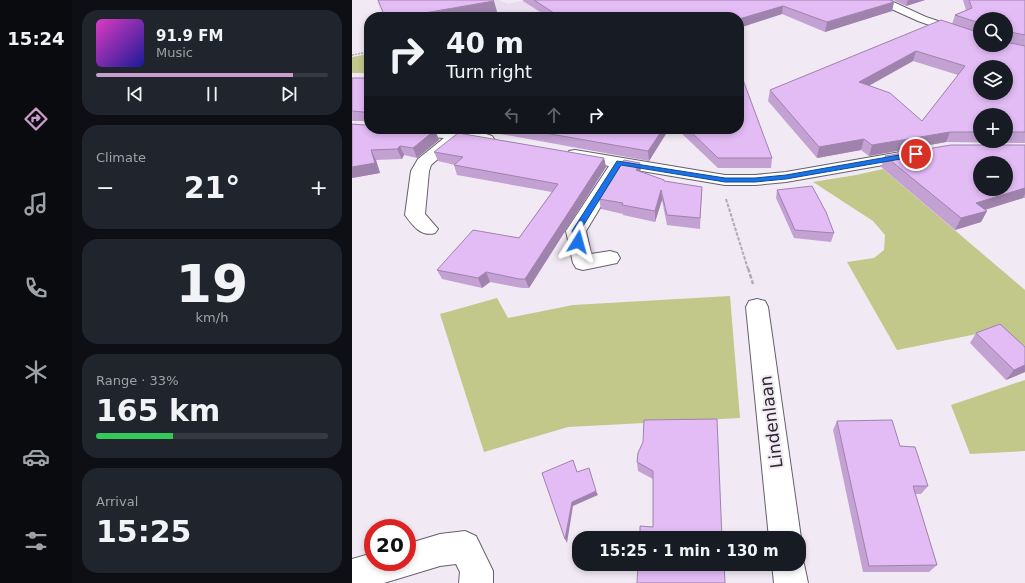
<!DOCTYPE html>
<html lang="en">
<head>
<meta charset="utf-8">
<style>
	:root { --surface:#171b24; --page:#20242c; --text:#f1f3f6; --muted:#9ea1a6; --line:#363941; --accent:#ca9dcb }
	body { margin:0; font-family:"DejaVu Sans",sans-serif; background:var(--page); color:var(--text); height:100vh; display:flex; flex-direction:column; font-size:15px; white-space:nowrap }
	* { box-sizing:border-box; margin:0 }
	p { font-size:13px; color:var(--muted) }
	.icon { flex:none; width:22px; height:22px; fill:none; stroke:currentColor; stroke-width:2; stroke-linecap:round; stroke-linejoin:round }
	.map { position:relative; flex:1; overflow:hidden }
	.sheet { display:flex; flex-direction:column; gap:10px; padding:10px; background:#0d0f14; width:280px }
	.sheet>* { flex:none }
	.top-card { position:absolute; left:12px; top:12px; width:380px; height:122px; border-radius:16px; box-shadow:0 2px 6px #0003; background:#171b24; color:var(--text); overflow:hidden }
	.buttons { position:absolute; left:621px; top:12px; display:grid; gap:8px }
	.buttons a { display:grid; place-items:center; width:40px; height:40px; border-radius:50%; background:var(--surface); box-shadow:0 2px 6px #0003; font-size:20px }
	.speed { position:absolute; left:12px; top:519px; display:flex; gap:8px; font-size:20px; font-weight:700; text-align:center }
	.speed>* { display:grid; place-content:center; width:52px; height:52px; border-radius:50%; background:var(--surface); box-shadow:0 2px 6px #0003; line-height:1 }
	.speed .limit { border:6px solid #d22; background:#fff; color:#111 }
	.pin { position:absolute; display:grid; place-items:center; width:34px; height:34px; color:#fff; margin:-17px; border:2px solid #fff; border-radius:50%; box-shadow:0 1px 4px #0007 }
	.me { position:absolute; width:44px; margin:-22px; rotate:8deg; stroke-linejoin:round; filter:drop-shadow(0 0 3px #0008) }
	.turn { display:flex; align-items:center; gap:14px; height:84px; padding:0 16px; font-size:18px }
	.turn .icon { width:52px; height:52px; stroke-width:2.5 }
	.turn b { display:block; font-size:28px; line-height:34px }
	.lanes { display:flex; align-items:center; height:38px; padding:0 16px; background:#0003; justify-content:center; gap:20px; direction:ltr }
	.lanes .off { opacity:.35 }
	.big { font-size:30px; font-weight:700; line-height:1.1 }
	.sheet .widget { flex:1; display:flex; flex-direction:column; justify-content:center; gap:6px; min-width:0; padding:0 14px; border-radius:16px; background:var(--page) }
	.sheet .dial { align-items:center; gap:0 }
	.dial b { font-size:52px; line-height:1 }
	.song { display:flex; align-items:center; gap:12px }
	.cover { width:48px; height:48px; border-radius:6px; background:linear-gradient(135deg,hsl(310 70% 55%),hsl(240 70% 35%)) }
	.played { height:4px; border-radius:2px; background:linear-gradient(90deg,var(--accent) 85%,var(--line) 85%) }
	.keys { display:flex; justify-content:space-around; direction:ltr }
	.heat { display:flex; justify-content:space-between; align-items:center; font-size:22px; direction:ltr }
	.charge { height:6px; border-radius:3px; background:linear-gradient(90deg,#34c759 33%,var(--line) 0) }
	.trip { position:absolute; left:220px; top:531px; width:234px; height:40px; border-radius:16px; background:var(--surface); box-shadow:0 2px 6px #0003; font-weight:700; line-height:40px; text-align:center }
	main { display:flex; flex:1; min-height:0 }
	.menu { display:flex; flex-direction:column; width:72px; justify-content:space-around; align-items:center; background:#090b0e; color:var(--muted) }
	.menu .icon { width:28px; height:28px }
	.menu .current { color:var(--accent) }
	.menu b { font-size:18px; color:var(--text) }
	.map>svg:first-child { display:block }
</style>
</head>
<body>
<main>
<nav class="menu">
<b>15:24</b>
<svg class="icon current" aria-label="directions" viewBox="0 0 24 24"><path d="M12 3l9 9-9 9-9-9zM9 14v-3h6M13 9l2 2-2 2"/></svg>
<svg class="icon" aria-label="music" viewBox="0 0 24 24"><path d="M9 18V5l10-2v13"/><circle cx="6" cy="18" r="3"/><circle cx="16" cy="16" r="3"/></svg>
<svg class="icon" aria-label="phone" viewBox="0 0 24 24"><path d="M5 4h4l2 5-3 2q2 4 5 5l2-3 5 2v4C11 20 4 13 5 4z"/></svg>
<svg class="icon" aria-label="climate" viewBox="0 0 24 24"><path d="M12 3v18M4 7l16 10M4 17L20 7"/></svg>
<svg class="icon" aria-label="car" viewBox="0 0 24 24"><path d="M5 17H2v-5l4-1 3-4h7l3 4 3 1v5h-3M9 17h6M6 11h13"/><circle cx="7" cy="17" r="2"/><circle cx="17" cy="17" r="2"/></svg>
<svg class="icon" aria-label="filters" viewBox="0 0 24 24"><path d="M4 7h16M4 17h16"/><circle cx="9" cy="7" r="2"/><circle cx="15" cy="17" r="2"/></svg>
</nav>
<section class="sheet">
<div class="widget">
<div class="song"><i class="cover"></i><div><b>91.9 FM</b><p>Music</p></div></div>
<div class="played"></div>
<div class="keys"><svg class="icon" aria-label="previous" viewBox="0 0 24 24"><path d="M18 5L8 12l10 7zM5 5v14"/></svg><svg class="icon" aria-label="pause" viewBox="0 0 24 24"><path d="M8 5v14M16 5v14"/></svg><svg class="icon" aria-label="next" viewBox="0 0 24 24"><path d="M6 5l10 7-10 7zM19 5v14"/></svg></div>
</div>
<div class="widget"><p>Climate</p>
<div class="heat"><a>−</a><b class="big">21°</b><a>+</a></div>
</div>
<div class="widget dial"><b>19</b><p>km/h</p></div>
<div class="widget"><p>Range · 33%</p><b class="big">165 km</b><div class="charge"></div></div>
<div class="widget"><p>Arrival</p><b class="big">15:25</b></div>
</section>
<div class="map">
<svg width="673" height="583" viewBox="0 0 673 583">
	<rect width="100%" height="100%" fill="#f1e9f4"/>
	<path fill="#e9dcee" d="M 25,0 L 147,0 L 156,4 L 173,0 L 228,5 L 179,17 L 29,17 Z"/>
	<path fill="#c2c88a" d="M 17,54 L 17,73 L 0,73 L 0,57 Z
		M 531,169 L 673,290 L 673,353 L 650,329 L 545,350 L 495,262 L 522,258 L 532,250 L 533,235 L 521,221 L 461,182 L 504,175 Z
		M 378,296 L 388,418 L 216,427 L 132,452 L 88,314 L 145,298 L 156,318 L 221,305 Z
		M 673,380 L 673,451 L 618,454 L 599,405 Z"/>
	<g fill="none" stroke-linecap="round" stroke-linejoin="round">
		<defs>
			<path id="minor" d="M 523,0 L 537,0 L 574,17 L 628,35 L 628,43 L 566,21 L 524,2 Z
				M 28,129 L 94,129 L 134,134 L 140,136 L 142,139 L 140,142 L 134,144 L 108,140 L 79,165 L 77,171 L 73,214 L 86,229 L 83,233 C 69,237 61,226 53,215 L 59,171 L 66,159 L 92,138 L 36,134 L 30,132 Z
				M 223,150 L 373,175 L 403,175 L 434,172 L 560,150 L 566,151 L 568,155 L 566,159 L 560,160 L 434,182 L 403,185 L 373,185 L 272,168 L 234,231 L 239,254 L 258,251 L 265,253 L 268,258 L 265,263 L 231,270 L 224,268 L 221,263 L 214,231 L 257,166 L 217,159 L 215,155 L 217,151 Z
				M 405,299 L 413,301 L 416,307 L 449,538 L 447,542 L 447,538 L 417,538 L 394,307 L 397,301 Z
				M 113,531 L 124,536 L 141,571 L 141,583 L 107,583 L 108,572 L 104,564 L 88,566 L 32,583 L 0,583 L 0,559 L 21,553 L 21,562 L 55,562 L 55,544 L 88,534 Z
				M 448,552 L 452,564 L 456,583 L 422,583 L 420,564 L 447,564 Z"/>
		</defs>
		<use href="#minor" stroke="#67606a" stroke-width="2"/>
		<path stroke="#b1aab3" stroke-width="1.5" stroke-dasharray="2 1" stroke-linecap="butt" d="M 185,17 L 195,15
			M 0,55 L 17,52"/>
		<path stroke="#b1aab3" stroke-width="2" stroke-dasharray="3.5 1.5" stroke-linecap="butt" d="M 374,199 L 396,269"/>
		<path stroke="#b1aab3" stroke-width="2.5" stroke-dasharray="4.5 2" stroke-linecap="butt" d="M 396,268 L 401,284"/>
		<use href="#minor" fill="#fff" fill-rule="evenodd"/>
	</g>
	<path fill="#c3a1d3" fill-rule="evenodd" d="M 171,0 L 538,0 L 542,2 L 540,11 L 473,32 L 430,14 L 387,28 L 387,17 L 196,17 L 171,1 Z
		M 541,0 L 573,0 L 554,6 Z
		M 611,0 L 673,0 L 673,143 L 594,142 L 517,156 L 509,150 L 465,158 L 416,101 L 418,90 L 600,24 L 603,15 L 614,10 ZM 628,19 L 654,45 L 628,45 ZM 561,61 L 606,75 L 570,121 L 517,86 ZM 628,115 L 654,115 L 654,141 L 628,141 Z
		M 0,78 L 17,78 L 17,129 L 83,130 L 87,140 L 65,158 L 52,155 L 50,159 L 24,160 L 28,173 L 0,178 L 0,124 L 13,125 L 16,123 L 16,121 L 0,121 Z
		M 109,129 L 317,129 L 297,161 L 127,130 Z
		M 325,129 L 387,129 L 420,158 L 419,168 L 366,168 Z
		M 673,145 L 673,198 L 671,198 L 633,210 L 635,211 L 629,222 L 603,230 L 529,167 L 533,156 Z
		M 82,152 L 252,158 L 254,167 L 177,288 L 170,288 L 138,282 L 130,288 L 90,279 L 85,270 L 167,238 L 200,192 L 105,175 L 102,165 L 103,165 L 86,161 Z
		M 289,172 L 312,180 L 312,181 L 350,187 L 348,229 L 315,225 L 310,200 L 303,222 L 271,215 L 271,214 L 249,209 L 247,199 Z
		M 425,190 L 482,233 L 479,242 L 442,238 L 424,198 Z
		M 624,333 L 673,347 L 673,372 L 654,380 L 618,343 Z
		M 485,421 L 548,446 L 576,486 L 569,494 L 563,494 L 585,565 L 577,572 L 511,572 L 481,430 Z
		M 286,453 L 370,538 L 301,527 L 301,479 L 286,471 L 285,462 Z"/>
	<path fill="#9f83ac" d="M 556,0 L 573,0 L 554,6 Z
		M 142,1 L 146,15 L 137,17 L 49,17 Z
		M 542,2 L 540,11 L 473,32 L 475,22 Z
		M 431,6 L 430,14 L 387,28 L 387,19 Z
		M 658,32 L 654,42 L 654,34 Z
		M 564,51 L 561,61 L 505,92 L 507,82 Z
		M 311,129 L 317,129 L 297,161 L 296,151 Z
		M 83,130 L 87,140 L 65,158 L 61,148 Z
		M 598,132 L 594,142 L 517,156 L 520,145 Z
		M 512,139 L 509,150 L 465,158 L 467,147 Z
		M 48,146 L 52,155 L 50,159 L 45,149 Z
		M 19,150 L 24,160 L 28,173 L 0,178 L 0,167 Z
		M 252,158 L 254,167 L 177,288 L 173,279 Z
		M 288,163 L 289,173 L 284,170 Z
		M 673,188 L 673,194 L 671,198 L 619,214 L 624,203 Z
		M 309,190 L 310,200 L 303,222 L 303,211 Z
		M 635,211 L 629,222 L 603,230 L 609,218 Z
		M 134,272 L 138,282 L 130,288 L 126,278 Z
		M 673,365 L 673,372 L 654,380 L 662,370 Z
		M 244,491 L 246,495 L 221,506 L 215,543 L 213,539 L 220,502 Z"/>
	<path fill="#e3bbf5" stroke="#9f83ac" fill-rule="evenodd" d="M 26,0 L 141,0 L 142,1 L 49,17 L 33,17 Z
		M 182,0 L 538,0 L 542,2 L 475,22 L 431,6 L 387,19 L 387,17 L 208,17 Z
		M 617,0 L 673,0 L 673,35 L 658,32 L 657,34 L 654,34 L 654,19 L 628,19 L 628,23 L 603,15 L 620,8 Z
		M 589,20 L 628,33 L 628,45 L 654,45 L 654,42 L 673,46 L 673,132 L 654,132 L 654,115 L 628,115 L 628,132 L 598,132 L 520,145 L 512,139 L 467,147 L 418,90 ZM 564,51 L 613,66 L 570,121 L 538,93 L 507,82 ZM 628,67 L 654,67 L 654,93 L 628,93 Z
		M 387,69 L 420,158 L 366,158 L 336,129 L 387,129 Z
		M 0,78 L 17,78 L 17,118 L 14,118 L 12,112 L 0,111 Z
		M 17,123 L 17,129 L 67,129 L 83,130 L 61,148 L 48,146 L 45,149 L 19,150 L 23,163 L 0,167 L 0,124 L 13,125 Z
		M 170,129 L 311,129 L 296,151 Z
		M 106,133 L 252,158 L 173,279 L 167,279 L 134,272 L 126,278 L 85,270 L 121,230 L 167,238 L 206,184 L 102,165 L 111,157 L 82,152 Z
		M 599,145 L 673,145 L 673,188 L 624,203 L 635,211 L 609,218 L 533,156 ZM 628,163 L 654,163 L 654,189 L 628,189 Z
		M 272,160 L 288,163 L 284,170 L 312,180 L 312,181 L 350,187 L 348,218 L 315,215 L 309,190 L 303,211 L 270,205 L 271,203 L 247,199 Z
		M 460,186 L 474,212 L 482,233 L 443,230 L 425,190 Z
		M 648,324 L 673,347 L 673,365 L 662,370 L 624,333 Z
		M 365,419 L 370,538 L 288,538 L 288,526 L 301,527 L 301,471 L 285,462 L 286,453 L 291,442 L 292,420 Z
		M 540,420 L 548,446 L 563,447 L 576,486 L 561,486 L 585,565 L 517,566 L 485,421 Z
		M 221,460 L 225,472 L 237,468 L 244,491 L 220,502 L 213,539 L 190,473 Z
		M 286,564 L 372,564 L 373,583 L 285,583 Z"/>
	<path fill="#1a73e8" stroke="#114b97" d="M 564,152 L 567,154 L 566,156 L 434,179 L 403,182 L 373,182 L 269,165 L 228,231 L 230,242 L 226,245 L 222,242 L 220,231 L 265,161 L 373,178 L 403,178 L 434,175 Z"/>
	<g text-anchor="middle" stroke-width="4" stroke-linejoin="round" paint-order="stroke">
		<g font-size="17" fill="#2c292d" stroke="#f1e9f4">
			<text transform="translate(419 422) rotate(-97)" y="6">Lindenlaan</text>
		</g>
	</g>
</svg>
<div class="buttons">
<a><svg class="icon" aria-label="search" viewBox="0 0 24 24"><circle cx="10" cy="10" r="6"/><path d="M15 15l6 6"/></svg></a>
<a><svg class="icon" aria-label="layers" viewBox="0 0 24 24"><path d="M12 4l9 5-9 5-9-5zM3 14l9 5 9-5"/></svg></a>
<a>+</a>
<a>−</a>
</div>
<div class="speed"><div class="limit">20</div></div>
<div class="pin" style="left:564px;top:154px;background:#d93025"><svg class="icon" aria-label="arrive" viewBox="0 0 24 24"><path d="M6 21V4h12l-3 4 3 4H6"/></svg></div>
<svg class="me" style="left:226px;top:242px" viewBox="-20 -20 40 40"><path d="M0-17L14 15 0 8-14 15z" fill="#1a73e8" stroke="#fff" stroke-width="4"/></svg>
<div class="trip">15:25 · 1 min · 130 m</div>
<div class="top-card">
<div class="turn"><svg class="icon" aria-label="right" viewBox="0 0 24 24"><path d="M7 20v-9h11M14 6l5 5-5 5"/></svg><div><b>40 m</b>Turn right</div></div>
<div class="lanes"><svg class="icon off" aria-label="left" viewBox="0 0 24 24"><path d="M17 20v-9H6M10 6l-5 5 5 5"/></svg><svg class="icon off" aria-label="ahead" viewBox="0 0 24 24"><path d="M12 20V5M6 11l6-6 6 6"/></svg><svg class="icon" aria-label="right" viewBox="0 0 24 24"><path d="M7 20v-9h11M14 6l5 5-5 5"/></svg></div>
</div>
</div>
</main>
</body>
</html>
